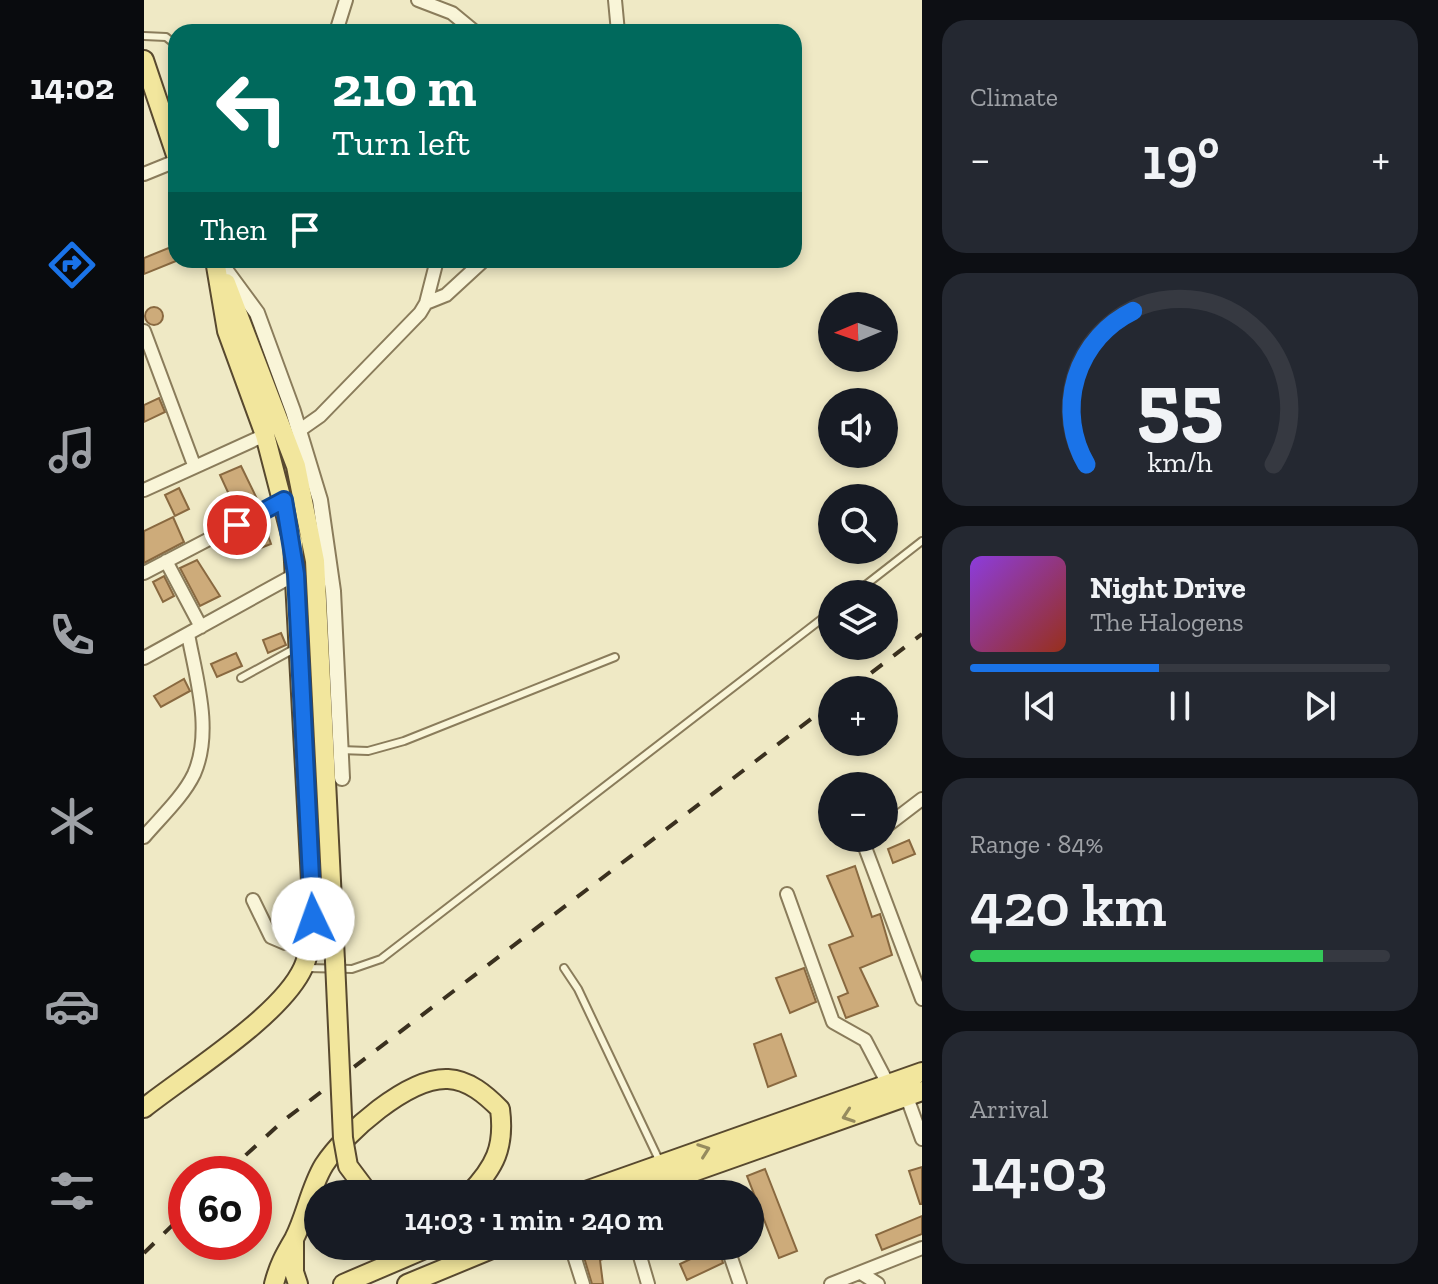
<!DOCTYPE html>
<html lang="en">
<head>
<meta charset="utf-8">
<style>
	:root { --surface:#171b24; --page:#242831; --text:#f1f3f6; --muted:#9ea1a6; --line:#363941; --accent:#1a73e8 }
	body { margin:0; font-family:"Zilla Slab",serif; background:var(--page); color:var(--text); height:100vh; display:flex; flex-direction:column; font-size:30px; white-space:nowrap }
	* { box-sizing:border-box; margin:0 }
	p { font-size:26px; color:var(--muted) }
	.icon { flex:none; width:44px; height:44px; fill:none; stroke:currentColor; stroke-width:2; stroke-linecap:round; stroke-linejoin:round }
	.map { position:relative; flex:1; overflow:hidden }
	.side { display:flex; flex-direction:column; gap:20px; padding:20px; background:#0d0f14; width:516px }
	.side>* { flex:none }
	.guide { position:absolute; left:24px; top:24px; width:634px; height:244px; border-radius:24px; box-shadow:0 4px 12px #0003; background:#00695c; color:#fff; overflow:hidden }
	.needle { width:52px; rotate:268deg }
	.buttons { position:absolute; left:674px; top:292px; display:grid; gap:16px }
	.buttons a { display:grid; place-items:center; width:80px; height:80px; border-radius:50%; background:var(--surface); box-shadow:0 4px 12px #0003; font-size:40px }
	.speed { position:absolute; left:24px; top:1156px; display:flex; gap:16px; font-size:40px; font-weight:700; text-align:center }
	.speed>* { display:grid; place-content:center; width:104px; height:104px; border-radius:50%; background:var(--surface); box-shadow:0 4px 12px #0003; line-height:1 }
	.speed .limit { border:12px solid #d22; background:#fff; color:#111 }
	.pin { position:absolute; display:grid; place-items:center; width:68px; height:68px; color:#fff; margin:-34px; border:4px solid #fff; border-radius:50%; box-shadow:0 2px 8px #0007 }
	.me { position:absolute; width:88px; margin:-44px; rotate:357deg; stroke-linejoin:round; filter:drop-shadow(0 0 6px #0008) }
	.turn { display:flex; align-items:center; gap:28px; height:168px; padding:0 32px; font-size:36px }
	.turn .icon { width:104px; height:104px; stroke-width:2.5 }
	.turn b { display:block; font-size:56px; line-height:68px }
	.then { display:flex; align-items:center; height:76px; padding:0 32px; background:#0003; gap:16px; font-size:30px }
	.big { font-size:60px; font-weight:600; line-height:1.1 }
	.side .card { flex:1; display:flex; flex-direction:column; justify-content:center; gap:12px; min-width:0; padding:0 28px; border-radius:24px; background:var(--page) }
	.side .dial { align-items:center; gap:0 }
	.dial svg { height:208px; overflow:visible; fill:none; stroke:var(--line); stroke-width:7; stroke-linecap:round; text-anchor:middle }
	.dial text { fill:var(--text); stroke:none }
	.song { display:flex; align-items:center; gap:24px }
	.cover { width:96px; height:96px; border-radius:12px; background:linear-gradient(135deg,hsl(270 70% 55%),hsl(10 70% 35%)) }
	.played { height:8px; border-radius:4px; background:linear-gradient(90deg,var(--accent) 45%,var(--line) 45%) }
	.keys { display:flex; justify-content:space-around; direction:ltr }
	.heat { display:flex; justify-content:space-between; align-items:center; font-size:44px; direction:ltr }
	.charge { height:12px; border-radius:6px; background:linear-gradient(90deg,#34c759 84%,var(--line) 0) }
	.trip { position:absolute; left:160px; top:1180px; width:460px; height:80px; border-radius:40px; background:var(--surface); box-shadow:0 4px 12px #0003; font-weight:600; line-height:80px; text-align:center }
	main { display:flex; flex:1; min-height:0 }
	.tab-bar { display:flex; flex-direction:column; width:144px; justify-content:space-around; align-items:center; background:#090b0e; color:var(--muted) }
	.tab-bar .icon { width:56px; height:56px }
	.tab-bar .on { color:var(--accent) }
	.tab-bar b { font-size:36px; color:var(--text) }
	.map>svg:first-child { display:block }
</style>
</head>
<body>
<main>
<nav class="tab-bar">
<b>14:02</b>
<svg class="icon on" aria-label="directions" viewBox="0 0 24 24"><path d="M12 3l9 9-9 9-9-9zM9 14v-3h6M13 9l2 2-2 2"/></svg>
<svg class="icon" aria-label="music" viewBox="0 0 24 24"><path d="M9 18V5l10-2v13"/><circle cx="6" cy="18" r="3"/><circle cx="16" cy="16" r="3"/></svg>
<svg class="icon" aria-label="phone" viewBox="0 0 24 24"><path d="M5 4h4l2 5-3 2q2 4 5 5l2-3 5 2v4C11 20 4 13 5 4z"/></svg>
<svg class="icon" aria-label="climate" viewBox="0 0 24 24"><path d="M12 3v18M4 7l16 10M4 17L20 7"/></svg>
<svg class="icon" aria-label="car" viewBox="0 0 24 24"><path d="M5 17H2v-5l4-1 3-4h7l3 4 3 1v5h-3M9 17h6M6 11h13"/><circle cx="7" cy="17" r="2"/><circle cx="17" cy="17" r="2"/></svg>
<svg class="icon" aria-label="filters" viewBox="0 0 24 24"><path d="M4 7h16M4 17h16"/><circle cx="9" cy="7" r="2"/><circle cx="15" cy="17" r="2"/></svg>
</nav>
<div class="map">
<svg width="778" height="1284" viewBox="0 0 778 1284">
	<rect width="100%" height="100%" fill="#efe9c5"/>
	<path fill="#cdab7a" stroke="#896940" stroke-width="2" d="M 32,245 L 32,261 L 0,274 L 0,258 Z
		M1 316a9 9 0 1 1 18 0a9 9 0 1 1-18 0Z
		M 15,398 L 21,412 L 0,422 L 0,405 Z
		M 97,466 L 115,503 L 94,514 L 76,475 Z
		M 35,488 L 45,509 L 31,516 L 21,495 Z
		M 29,517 L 40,542 L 0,563 L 0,531 Z
		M 119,521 L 127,544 L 104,553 L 96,533 Z
		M 53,560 L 76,596 L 56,606 L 36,568 Z
		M 20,576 L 30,596 L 19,602 L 9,582 Z
		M 137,633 L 142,645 L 124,653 L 119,640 Z
		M 92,653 L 98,666 L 73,677 L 67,664 Z
		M 40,679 L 46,691 L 17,707 L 10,696 Z
		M 765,840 L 771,854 L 749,863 L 744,849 Z
		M 711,866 L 728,917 L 736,914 L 748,955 L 716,968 L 734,1006 L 702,1018 L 694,997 L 704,993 L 685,945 L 709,936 L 683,876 Z
		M 660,968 L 672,1002 L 646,1013 L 632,978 Z
		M 637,1034 L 652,1076 L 624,1087 L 610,1044 Z
		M 778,1167 L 778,1204 L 776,1204 L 765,1171 Z
		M 621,1169 L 653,1251 L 635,1258 L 603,1176 Z
		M 778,1216 L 778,1234 L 738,1250 L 732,1235 Z
		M 461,1246 L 484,1246 L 485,1250 L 456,1260 L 459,1284 L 448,1284 L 439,1254 Z
		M 574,1246 L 579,1263 L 543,1280 L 536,1264 Z"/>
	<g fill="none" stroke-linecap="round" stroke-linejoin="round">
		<defs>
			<path id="service" d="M 0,36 L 22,37 L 32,45
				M 710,594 L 778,541
				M 97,678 L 150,649
				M 196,750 L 224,751 L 260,741 L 471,657
				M 164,968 L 208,969 L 237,959 L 688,611
				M 420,968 L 434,989 L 516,1162"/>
			<path id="minor" d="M 274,0 L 308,13 L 331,32
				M 471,0 L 474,32
				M 192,32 L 202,0
				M 0,174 L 32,161
				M 282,303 L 302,295 L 340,260
				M 0,331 L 50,465
				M 156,430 L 176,416 L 276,313 L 282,303 L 293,260
				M 0,490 L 121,435
				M 22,561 L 57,627
				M 0,573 L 140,500
				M 0,658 L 152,574
				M 740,828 L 778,799
				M 0,837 C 16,818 39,797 50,774 C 69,731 52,678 44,634
				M 727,838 L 722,841 L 722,850 L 778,999
				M 643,894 L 689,1022 L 721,1040 L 744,1084
				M 109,900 L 127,937 L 141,943 L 166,944
				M 760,1089 L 778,1139
				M 427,1246 L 439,1284
				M 493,1246 L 504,1284
				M 583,1246 L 596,1284
				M 717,1273 L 734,1284
				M 687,1284 L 778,1248"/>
			<path id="tertiary" d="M 74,260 L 113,313 L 149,411 L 176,500 L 189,591 L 198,778"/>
			<path id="primary" d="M 0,60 L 32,155
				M 82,283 L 152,466 L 171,561 L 191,961
				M 0,1108 C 43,1074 137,1016 159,968 C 166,953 167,935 169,919 L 149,543 L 121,435 L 83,331 L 71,260
				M 433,1194 L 778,1072
				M 487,1194 L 778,1091
				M 150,1239 L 150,1272 L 154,1284
				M 130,1284 C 135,1265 140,1256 150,1239 C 162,1216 166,1188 180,1165 C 201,1133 264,1077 304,1079 C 325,1080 342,1095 356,1109 C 361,1147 351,1167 325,1194
				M 199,1284 L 288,1246
				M 263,1284 L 355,1246"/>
		</defs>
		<use href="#service" stroke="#8a7c5b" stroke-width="10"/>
		<use href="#minor" stroke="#8a7c5b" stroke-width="16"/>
		<use href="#tertiary" stroke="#8a7c5b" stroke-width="18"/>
		<use href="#primary" stroke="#58492f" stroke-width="22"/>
		<use href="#service" stroke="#f9f5d8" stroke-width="6"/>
		<use href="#minor" stroke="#f9f5d8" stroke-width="12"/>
		<use href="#tertiary" stroke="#f9f5d8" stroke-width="14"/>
		<use href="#primary" stroke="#f2e69d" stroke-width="18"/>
		<path stroke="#3a301f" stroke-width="4" stroke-dasharray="14 14" stroke-linecap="butt" d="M 705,690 L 778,634
			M 81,1174 L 139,1121 L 688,703
			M 0,1253 L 42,1212"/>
		<defs>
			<path id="primary-bridge" d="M 191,961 L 199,1138 L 204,1166 L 225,1194"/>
		</defs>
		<use href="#primary-bridge" stroke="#58492f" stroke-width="22" stroke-linecap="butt"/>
		<use href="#primary-bridge" stroke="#f2e69d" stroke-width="18"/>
	</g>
	<defs><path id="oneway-chevron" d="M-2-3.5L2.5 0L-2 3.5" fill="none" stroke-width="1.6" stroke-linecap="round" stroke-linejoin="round" transform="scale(2)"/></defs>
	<g stroke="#968b5e">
		<use href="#oneway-chevron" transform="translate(704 1116) rotate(161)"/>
		<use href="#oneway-chevron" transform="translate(560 1150) rotate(-20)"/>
	</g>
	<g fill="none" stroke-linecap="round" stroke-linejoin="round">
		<defs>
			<path id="route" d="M 93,525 L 140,500 L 152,574 L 169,919"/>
		</defs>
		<use href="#route" stroke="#114b97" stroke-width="20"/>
		<use href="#route" stroke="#1a73e8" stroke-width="14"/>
	</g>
</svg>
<div class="buttons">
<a><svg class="needle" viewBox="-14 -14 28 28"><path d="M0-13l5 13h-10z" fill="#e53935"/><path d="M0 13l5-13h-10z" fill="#9ea1a6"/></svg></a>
<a><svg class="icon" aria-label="sound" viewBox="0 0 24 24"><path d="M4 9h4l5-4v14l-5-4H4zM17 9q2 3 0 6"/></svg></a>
<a><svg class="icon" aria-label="search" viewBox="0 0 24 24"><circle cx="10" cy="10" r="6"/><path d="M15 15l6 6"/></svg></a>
<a><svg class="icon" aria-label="layers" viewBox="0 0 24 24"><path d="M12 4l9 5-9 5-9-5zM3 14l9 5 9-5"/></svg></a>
<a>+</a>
<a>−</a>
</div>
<div class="speed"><div class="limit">60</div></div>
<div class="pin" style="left:93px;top:525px;background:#d93025"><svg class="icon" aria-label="arrive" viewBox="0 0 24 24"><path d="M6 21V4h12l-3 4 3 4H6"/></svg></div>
<svg class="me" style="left:169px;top:919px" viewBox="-20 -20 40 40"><circle r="19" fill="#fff"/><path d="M0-13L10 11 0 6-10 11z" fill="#1a73e8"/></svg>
<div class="trip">14:03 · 1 min · 240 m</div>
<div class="guide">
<div class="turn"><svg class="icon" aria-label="left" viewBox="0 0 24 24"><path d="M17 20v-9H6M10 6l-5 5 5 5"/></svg><div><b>210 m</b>Turn left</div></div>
<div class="then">Then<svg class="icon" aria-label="arrive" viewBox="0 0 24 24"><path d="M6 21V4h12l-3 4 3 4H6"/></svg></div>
</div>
</div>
<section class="side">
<div class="card"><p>Climate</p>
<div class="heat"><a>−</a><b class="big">19°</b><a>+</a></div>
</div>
<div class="card dial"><svg viewBox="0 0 100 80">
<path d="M14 69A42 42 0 1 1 86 69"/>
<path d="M14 69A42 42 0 0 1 32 10" stroke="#1a73e8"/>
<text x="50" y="56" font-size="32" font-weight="700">55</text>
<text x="50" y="72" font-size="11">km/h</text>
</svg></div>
<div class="card">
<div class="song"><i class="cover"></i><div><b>Night Drive</b><p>The Halogens</p></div></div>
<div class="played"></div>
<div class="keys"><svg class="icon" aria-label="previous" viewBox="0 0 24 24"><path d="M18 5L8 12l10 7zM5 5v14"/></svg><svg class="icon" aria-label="pause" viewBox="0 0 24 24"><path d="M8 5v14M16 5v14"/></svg><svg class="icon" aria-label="next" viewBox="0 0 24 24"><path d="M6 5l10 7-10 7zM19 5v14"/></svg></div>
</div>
<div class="card"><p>Range · 84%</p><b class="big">420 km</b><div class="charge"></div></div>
<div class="card"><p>Arrival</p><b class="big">14:03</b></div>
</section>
</main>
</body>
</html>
